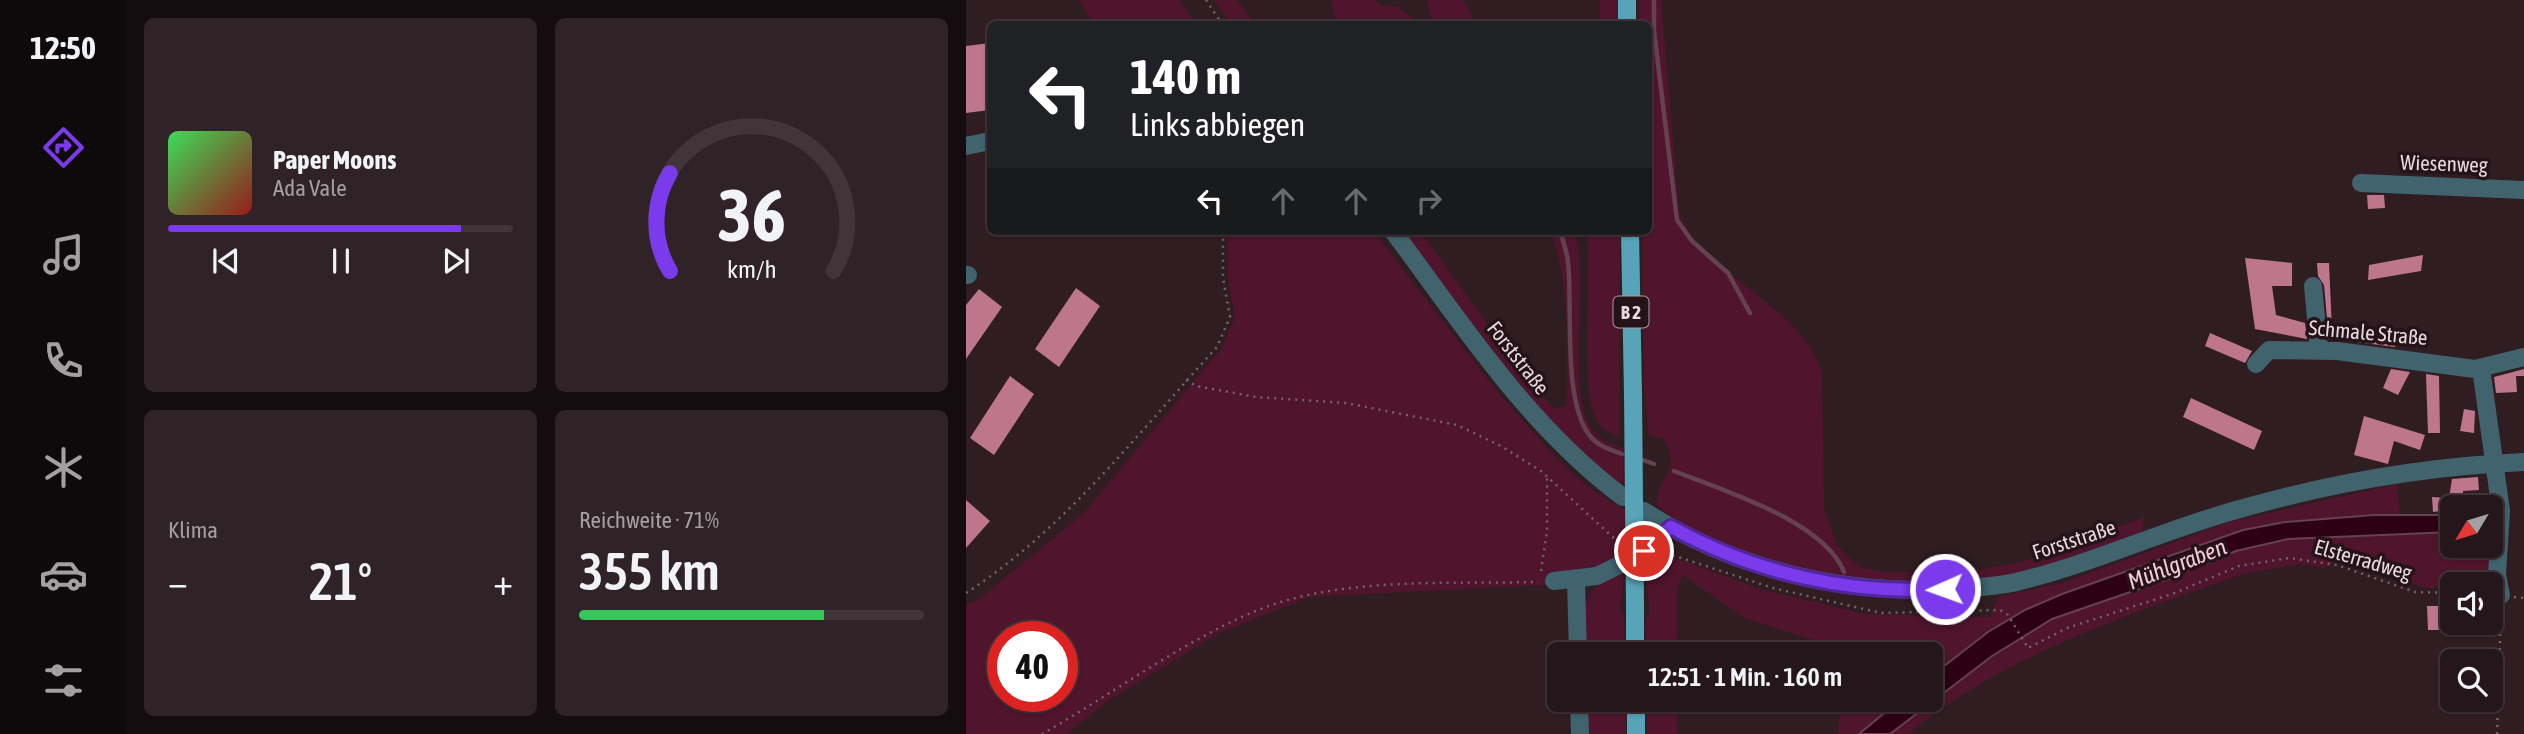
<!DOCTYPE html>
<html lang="de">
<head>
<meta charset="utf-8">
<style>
	:root { --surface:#24161a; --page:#302327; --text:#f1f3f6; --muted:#a39fa2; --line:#413539; --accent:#7c3aed }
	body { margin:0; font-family:"Asap Condensed",sans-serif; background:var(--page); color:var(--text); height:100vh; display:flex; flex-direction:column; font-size:26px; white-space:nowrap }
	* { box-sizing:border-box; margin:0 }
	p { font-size:23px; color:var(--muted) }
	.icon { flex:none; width:38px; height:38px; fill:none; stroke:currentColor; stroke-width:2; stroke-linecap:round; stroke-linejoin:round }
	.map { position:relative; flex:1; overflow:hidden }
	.drawer { display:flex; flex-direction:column; gap:18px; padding:18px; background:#140c0e; width:840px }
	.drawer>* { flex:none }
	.top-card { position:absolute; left:21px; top:21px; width:665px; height:214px; border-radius:10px; box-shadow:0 2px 5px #0004,0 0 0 2px var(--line); background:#202124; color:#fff; overflow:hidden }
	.needle { width:46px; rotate:232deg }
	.tools { position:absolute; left:1474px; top:495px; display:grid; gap:14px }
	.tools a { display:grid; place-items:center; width:63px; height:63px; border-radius:10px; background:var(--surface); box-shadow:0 2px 5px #0004,0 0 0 2px var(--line); font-size:35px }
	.speed { position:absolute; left:21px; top:621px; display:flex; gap:14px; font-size:35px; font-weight:700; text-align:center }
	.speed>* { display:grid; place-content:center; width:91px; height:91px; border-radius:50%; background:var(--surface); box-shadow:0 2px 5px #0004,0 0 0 2px var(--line); line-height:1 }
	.speed .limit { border:10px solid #d22; background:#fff; color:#111 }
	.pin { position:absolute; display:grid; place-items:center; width:60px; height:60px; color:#fff; margin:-30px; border:4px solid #fff; border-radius:50%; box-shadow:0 2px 7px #0007 }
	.me { position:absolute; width:77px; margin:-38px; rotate:268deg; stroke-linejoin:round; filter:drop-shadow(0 0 5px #0008) }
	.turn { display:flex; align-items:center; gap:24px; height:147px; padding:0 28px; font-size:32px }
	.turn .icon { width:91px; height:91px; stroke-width:2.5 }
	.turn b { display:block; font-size:49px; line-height:60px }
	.lanes { display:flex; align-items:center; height:66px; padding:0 28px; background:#0003; justify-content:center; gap:35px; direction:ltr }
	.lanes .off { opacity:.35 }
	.big { font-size:52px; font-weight:600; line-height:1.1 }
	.drawer .card { flex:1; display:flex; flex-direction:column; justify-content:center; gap:10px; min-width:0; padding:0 24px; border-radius:10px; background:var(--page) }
	.drawer .dial { align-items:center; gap:0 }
	.dial svg { height:182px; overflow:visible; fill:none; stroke:var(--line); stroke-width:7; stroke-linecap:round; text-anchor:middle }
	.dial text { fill:var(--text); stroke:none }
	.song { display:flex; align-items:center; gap:21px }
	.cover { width:84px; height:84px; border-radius:10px; background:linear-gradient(135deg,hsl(130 70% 55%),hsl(0 70% 35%)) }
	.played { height:7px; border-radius:4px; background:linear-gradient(90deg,var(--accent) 85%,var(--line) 85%) }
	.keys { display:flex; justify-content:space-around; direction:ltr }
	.heat { display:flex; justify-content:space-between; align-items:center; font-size:38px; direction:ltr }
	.charge { height:10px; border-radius:5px; background:linear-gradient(90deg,#34c759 71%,var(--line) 0) }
	.drawer .tiles { flex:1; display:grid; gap:18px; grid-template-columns:repeat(2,1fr) }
	.trip { position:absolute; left:581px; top:642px; width:396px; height:70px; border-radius:10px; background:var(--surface); box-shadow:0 2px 5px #0004,0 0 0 2px var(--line); font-weight:600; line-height:70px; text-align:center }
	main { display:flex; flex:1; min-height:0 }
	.dock { display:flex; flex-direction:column; width:126px; justify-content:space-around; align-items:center; background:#0e090a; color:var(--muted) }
	.dock .icon { width:49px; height:49px }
	.dock .on { color:var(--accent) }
	.dock b { font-size:32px; color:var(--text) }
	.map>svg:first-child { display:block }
</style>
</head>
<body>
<main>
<nav class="dock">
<b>12:50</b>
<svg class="icon on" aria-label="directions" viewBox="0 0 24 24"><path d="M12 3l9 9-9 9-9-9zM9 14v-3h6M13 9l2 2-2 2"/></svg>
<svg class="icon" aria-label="music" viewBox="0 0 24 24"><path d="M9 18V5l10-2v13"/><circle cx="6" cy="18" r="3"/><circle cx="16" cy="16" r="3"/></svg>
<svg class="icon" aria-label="phone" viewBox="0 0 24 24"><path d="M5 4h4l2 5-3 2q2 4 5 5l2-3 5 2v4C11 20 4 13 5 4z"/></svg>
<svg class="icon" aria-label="climate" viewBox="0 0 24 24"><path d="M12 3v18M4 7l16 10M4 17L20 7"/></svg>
<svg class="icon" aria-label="car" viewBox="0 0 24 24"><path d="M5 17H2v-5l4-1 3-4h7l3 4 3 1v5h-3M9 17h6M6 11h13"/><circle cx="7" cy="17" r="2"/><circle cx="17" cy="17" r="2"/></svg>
<svg class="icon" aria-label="filters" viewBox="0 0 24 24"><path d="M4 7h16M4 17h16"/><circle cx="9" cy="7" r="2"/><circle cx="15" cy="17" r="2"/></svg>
</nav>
<section class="drawer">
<div class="tiles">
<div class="card">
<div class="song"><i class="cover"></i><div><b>Paper Moons</b><p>Ada Vale</p></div></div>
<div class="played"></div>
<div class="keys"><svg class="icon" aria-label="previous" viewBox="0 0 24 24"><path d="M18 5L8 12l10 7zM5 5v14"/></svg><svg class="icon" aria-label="pause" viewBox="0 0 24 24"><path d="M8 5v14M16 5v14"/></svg><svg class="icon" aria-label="next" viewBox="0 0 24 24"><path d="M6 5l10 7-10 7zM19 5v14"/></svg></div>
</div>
<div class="card dial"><svg viewBox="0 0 100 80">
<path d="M14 69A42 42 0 1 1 86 69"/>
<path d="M14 69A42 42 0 0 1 14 26" stroke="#7c3aed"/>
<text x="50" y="56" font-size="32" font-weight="700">36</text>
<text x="50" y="72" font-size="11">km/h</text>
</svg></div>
<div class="card"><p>Klima</p>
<div class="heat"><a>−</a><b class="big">21°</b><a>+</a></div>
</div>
<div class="card"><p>Reichweite · 71%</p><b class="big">355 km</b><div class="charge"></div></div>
</div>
</section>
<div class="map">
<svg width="1558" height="734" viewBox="0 0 1558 734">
	<rect width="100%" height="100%" fill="#301d22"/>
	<path fill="#50142c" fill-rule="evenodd" d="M 113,0 L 213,0 L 230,24 L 129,24 Z
		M 248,0 L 271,0 L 289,24 L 265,24 Z
		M 365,0 L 409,0 L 413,5 L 433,7 L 454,24 L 370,24 Z
		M 461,0 L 497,0 L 510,24 L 470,24 L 463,13 Z
		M 634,0 L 651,0 L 652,24 L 633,24 Z
		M 673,0 L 695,0 L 713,212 C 736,276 834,303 856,372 L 858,507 L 871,546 L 893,567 L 917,572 L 998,573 L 1056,562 L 1179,517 L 1176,533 C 1144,544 1113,556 1081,566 C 990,594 887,587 798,558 C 760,546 720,531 690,504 C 694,470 716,473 697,438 L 683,435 L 678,389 L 676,231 L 682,231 L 682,24 L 673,24 Z
		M 262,231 L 407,231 L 534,395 L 594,462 L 625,489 L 690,530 L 678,543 L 647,563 L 595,584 L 343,597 L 253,633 L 140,702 L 101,734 L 0,734 L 0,605 L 13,599 L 118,513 L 255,349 L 269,317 L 262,278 ZM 37,637 L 96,637 L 96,696 L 37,696 Z
		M 437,231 L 454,231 L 572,393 L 589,409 L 601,406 C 601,347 605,287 585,231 L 608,231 C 625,280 598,390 626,429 C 633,440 645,444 657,448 L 657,484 C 613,466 566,400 537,363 C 503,320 470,275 437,231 Z
		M 620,231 L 654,231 L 653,436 C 645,434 639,432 634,425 C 610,395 628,274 620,231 Z
		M 1431,484 L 1434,516 L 1408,515 L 1319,522 L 1263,534 L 1161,574 L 1096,594 L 1022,632 L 964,677 L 964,654 L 862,654 L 847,640 L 781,619 L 716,575 L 711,592 L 711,654 L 680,654 L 679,619 L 683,614 L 683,604 L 678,558 L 696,556 L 721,562 L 794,589 L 899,614 L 1024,617 L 1032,597 L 1096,583 L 1263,522 Z
		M 1524,530 L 1527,530 L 1524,587 L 1486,584 L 1486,589 L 1460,588 L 1376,557 L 1359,568 L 1335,564 L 1277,574 C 1159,616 1040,654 942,734 L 924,734 L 1026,656 L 1086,619 L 1202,579 L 1270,551 L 1322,539 L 1486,532 L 1486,546 L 1524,546 Z
		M 659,568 L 654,608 L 658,617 L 659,654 L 618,654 C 617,605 612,591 659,568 Z
		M 619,700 L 659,700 L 660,734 L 620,734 Z
		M 680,700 L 711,700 L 711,734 L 681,734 Z
		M 875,700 L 934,700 L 893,734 L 872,734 Z"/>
	<path fill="#2d0113" stroke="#654250" stroke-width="2" d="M 1408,515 L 1486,515 L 1486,532 L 1322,539 L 1270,551 L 1202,579 L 1086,619 L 1026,656 L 924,734 L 893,734 L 934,700 L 964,700 L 964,677 L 1022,632 L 1059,610 L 1096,594 L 1277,530 L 1319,522 Z"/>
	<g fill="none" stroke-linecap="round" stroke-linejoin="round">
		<path stroke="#654250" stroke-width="4.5" d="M 688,0 L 688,31 L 711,220 L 726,241 L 762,273 L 784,313
			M 594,231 C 597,241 601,252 602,262 C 607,307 596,401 624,436 C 632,446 645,450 656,454
			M 677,460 L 688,464
			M 708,471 C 756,490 858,521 878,572"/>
	</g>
	<path fill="#be768d" d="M 24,43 L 24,110 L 0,113 L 0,46 Z
		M 1401,195 L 1418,195 L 1419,208 L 1402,209 Z
		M 1457,255 L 1455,271 L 1402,280 L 1403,265 Z
		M 1279,258 L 1326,263 L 1326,286 L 1306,286 L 1310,315 L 1339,323 L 1341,339 L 1289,329 Z
		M 1351,263 L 1363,263 L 1366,330 L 1381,335 L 1381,338 L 1363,340 L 1358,285 L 1352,276 Z
		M 110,288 L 134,306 L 93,367 L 69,349 Z
		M 13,289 L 36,307 L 0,359 L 0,305 Z
		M 1385,329 L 1431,337 L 1429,347 L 1383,341 Z
		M 1244,333 L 1286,351 L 1279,363 L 1239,346 Z
		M 1425,369 L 1444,372 L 1432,395 L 1417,388 Z
		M 1558,369 L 1558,376 L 1550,376 L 1551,392 L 1530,393 L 1528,377 Z
		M 1460,374 L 1473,376 L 1474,433 L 1462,433 Z
		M 44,376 L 68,394 L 28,455 L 4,438 Z
		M 1225,398 L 1296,431 L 1288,450 L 1217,417 Z
		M 1498,409 L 1509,411 L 1508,433 L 1494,431 Z
		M 1398,416 L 1459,435 L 1454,450 L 1428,441 L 1422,464 L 1388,455 Z
		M 1512,477 L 1513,490 L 1497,491 L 1497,508 L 1467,512 L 1466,497 L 1483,498 L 1486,479 Z
		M 0,500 L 24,521 L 0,548 Z
		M 1461,606 L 1481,606 L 1481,630 L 1462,630 Z"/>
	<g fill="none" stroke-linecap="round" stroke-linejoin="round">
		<path stroke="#756468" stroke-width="2.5" stroke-dasharray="2 5" stroke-linecap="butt" d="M 240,0 L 256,24
			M 220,380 L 230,386 L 290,397 L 380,403 L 491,425 L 535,446 L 575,471 L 652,542
			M 700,553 L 807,588 L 915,613 L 1034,610 L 1042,615 L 1062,648 L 1101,628 L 1206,594 L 1273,566 L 1323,558 L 1371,565 L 1449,592 L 1486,593
			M 575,571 L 581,531 L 581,477
			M 0,593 C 100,528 171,434 251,347 L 264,317 L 257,278 L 257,231
			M 1548,597 L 1558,598
			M 76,734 C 149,693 240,624 318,601 C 398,578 489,584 572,582
			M 1531,734 L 1535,609"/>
		<path stroke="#40636d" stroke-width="18" d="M 0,146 L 24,141
			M 1395,183 L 1558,190
			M 427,231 C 497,325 562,426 657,497
			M 0,275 L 2,275
			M 1347,286 L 1353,350
			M 1290,364 L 1303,350 L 1371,351 L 1509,369 L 1558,357
			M 1515,368 L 1535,511 L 1531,575 L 1535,595
			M 678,511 C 769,570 878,595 986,589 C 1008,587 1033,587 1054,581 C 1132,562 1204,527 1281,507 C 1370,482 1466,466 1558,462
			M 678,551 L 704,527
			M 610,580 L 612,654
			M 588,581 L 631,576 L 657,563
			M 613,700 L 614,734"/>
		<path stroke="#57a3b7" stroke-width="18" d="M 661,0 L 661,24
			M 664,231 L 667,394
			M 669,605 L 669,654
			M 670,700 L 670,734"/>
		<path stroke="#57a3b7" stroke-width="18" d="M 667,394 L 669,605"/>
	</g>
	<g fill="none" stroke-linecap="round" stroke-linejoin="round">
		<defs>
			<path id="route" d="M 678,551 L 705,527 C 788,573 884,595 979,589"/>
		</defs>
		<use href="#route" stroke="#51269a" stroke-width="18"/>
		<use href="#route" stroke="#7c3aed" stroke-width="12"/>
	</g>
	<g text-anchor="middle" stroke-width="7" stroke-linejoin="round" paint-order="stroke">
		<rect fill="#251319" stroke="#ad9ea2" stroke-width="2" x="647.5" y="296.5" width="35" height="31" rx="5"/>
		<g font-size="19" font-weight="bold" fill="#e7d9dd">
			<text x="665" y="319">B 2</text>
		</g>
		<g font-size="21" fill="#e7d9dd" stroke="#251319">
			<text transform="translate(1478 164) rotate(2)" y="7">Wiesenweg</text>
			<text transform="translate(1402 333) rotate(5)" y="7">Schmale Straße</text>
			<text transform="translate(552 358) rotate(52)" y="7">Forststraße</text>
			<text transform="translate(1108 540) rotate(-18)" y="7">Forststraße</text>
			<text transform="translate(1397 560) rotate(16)" y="7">Elsterradweg</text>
		</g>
		<g font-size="23" font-style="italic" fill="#f6ccd8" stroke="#251319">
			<text transform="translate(1211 564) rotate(-21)" y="8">Mühlgraben</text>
		</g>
	</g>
</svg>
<div class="tools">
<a><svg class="needle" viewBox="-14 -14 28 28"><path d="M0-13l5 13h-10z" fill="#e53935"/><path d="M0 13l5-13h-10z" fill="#a39fa2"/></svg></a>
<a><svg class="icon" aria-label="sound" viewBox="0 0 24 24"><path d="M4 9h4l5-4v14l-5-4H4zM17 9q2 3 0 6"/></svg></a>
<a><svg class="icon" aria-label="search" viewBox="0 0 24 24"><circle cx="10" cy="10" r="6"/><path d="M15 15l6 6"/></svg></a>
</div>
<div class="speed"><div class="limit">40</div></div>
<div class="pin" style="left:678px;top:551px;background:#d93025"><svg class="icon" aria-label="arrive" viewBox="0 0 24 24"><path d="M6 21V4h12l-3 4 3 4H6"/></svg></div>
<svg class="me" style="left:979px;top:589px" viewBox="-20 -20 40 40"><circle r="17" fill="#7c3aed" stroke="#fff" stroke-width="3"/><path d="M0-11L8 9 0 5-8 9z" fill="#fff"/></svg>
<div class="trip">12:51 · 1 Min. · 160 m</div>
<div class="top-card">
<div class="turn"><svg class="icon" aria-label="left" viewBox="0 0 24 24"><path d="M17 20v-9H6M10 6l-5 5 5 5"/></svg><div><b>140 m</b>Links abbiegen</div></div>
<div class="lanes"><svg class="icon" aria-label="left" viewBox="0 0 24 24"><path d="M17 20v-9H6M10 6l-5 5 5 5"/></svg><svg class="icon off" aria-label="ahead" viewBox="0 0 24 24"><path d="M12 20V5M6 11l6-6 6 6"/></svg><svg class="icon off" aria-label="ahead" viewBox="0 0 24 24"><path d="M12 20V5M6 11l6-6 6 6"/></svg><svg class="icon off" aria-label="right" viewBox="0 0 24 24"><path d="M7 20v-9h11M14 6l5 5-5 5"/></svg></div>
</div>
</div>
</main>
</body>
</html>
